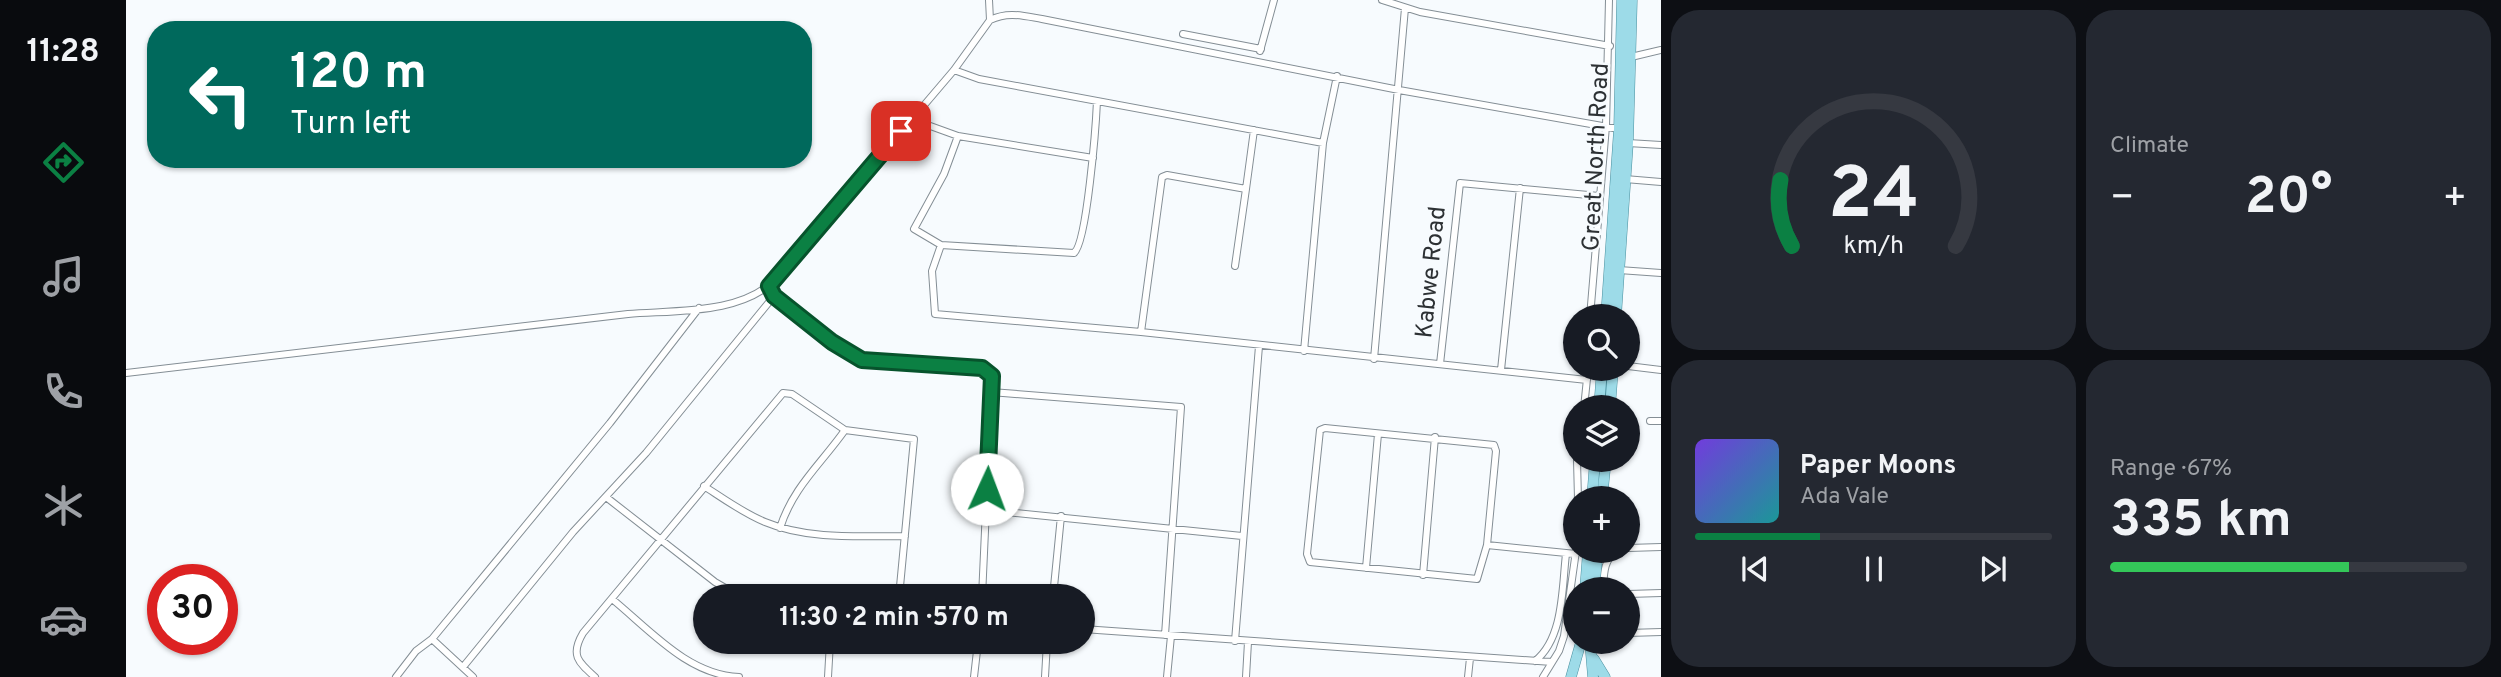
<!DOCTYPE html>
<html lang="en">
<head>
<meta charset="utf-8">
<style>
	:root { --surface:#171b24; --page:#242831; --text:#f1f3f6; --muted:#9ea1a6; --line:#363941; --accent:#0b8043 }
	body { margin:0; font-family:Overpass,sans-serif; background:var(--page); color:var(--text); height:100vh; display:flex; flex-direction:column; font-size:26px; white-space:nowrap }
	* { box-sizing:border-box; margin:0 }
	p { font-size:23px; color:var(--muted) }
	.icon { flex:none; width:38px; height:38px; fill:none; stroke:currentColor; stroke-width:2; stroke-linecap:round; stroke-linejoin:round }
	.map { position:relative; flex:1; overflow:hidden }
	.sheet { display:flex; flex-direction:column; gap:10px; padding:10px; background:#0d0f14; width:840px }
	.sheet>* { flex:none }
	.hud { position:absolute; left:21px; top:21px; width:665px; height:147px; border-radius:28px; box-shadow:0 2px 5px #0004; background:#00695c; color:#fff; overflow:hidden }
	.tools { position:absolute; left:1437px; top:304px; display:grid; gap:14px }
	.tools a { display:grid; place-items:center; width:77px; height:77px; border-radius:50%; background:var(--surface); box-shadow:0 2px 5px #0004; font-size:35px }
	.speed { position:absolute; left:21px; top:564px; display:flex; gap:14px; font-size:35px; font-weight:700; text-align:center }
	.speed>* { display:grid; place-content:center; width:91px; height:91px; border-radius:50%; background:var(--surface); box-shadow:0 2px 5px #0004; line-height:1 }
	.speed .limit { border:10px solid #d22; background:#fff; color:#111 }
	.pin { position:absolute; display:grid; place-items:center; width:60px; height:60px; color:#fff; margin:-30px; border-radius:14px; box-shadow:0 4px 10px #0006 }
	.me { position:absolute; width:77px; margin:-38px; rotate:2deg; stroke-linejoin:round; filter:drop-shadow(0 0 5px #0008) }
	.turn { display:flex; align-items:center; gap:24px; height:147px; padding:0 28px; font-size:32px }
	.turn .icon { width:91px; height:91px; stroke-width:2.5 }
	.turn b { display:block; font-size:49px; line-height:60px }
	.big { font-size:52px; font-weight:700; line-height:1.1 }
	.sheet .widget { flex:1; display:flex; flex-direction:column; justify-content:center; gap:10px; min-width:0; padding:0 24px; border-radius:28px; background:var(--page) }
	.sheet .dial { align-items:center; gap:0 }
	.dial svg { height:182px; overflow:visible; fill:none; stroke:var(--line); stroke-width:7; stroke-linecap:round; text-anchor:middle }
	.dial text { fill:var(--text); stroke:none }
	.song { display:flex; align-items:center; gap:21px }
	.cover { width:84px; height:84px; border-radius:10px; background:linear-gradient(135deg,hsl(260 70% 55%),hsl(180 70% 35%)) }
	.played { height:7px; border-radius:4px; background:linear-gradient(90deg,var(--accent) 35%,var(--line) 35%) }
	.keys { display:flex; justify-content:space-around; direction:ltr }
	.heat { display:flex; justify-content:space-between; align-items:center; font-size:38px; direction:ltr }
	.charge { height:10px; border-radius:5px; background:linear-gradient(90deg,#34c759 67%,var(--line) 0) }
	.sheet .tiles { flex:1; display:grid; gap:10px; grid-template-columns:repeat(2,1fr) }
	.trip { position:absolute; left:567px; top:584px; width:402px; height:70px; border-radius:35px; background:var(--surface); box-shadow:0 2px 5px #0004; font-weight:700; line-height:70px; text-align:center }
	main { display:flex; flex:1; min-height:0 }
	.tabs { display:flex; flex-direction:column; width:126px; justify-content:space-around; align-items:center; background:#090b0e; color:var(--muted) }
	.tabs .icon { width:49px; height:49px }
	.tabs .active { color:var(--accent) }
	.tabs b { font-size:32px; color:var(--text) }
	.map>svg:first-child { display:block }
</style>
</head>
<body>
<main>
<nav class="tabs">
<b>11:28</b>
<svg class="icon active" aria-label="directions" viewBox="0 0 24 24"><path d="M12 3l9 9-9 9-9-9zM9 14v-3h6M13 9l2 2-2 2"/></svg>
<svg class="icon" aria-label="music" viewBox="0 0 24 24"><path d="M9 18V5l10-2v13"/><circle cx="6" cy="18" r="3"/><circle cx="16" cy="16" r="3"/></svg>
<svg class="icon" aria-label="phone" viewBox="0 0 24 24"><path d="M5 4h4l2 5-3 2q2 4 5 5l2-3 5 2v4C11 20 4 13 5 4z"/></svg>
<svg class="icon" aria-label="climate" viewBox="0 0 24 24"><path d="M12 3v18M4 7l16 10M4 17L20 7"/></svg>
<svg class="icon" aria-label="car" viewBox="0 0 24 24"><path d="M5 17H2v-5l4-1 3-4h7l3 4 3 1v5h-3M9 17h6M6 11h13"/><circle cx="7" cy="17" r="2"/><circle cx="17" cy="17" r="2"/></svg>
</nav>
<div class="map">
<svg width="1535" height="677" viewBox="0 0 1535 677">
	<rect width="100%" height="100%" fill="#f7fbfe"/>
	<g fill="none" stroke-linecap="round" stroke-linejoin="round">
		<defs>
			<path id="street" d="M 863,0 L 864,20
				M 1256,0 L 1294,12 L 1484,46
				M 1057,34 L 1135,49
				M 1134,51 L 1148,0
				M 1505,57 L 1535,50
				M 828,70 L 853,79 L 1197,143
				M 785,119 L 832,136 L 967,158
				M 832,136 L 818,174 L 788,229 L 815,245 L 948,253 C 961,243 970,124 971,101
				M 1502,143 L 1535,145
				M 1499,179 L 1535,182
				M 815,245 L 806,271 L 809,314 L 1015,332 L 1461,380
				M 1109,266 L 1120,189
				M 1493,270 L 1535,273
				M 647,294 L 706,342 L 736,360 L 856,368 L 866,376 L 856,597
				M 1464,317 L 1480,126 L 1483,0
				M 1015,332 L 1036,177 L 1041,175 L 1120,189 L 1128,130
				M 1178,351 L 1197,143 L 1211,76
				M 1248,359 L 1279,8
				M 1314,364 L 1334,183 L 1473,196
				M 1502,366 L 1535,370
				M 1375,370 L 1394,188
				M 0,373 L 502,314 C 549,310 616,315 651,278 L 828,70 L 864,20 C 882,11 898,16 916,19 L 1273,90 L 1493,129
				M 865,392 L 1055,407 L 1039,635
				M 1458,408 L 1462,369
				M 1524,421 L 1535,421
				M 1199,428 L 1368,445 L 1370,451 L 1361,545 L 1351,579 L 1184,562 L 1181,554 L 1194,430 Z
				M 1451,460 L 1452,499
				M 578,486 C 598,499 617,513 639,522 C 682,540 734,536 779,536
				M 480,497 L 589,582 L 608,593 L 626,597
				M 860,510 L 1116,536
				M 654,528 C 667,487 695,464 719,430
				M 1361,545 L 1450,554
				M 1502,548 L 1535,547
				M 1240,568 L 1252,434
				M 1297,575 L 1309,437
				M 1477,590 C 1478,575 1477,560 1491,551
				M 1502,594 L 1535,593
				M 927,597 L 935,516
				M 486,599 C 524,630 562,675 613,677
				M 957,629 L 1426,662
				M 1502,633 L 1535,632
				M 306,639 L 347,677
				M 1109,641 L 1133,346
				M 1409,661 C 1438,638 1436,587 1440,554
				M 337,667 L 447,532 L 520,453 L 648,296
				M 270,677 L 290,651 L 306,639 L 484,423 L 573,308
				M 469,677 C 452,662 444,655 457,633 L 657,393 L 666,394 L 719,430 L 788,439 L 773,597
				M 702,677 L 704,642
				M 848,677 L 852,642
				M 919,677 L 921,642
				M 1041,677 L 1045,636
				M 1120,677 L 1122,642
				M 1342,677 L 1344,658
				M 1417,677 L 1433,651 L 1438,636 L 1450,551"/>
			<path id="primary" d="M 1480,317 L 1493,129 L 1496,0
				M 1490,317 L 1502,143 L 1506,0
				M 1473,408 L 1476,369
				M 1484,408 L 1487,369
				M 1466,499 L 1469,460
				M 1476,499 L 1480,460
				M 1459,590 L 1462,551
				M 1468,590 L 1472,551
				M 1464,642 L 1467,677
				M 1468,659 L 1479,677
				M 1445,677 L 1455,642"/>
		</defs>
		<use href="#street" stroke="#848e95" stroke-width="8"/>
		<use href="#primary" stroke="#4b909f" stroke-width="11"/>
		<use href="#street" stroke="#fff" stroke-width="6"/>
		<use href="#primary" stroke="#9ddbe8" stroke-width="10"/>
	</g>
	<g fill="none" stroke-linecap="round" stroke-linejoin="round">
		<defs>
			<path id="route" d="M 775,131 L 643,286 L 648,296 L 706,342 L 736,360 L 856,368 L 866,376 L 861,489"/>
		</defs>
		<use href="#route" stroke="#07532c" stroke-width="18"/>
		<use href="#route" stroke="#0b8043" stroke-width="12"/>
	</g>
	<g text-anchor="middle" stroke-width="5" stroke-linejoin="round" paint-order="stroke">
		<g font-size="24" fill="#2d3134" stroke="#f7fbfe">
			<text transform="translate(1469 157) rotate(-87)" y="8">Great North Road</text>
			<text transform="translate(1304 272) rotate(-84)" y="8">Kabwe Road</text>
		</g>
	</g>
</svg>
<div class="tools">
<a><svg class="icon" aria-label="search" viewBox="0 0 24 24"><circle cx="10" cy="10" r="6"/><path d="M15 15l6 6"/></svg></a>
<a><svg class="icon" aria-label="layers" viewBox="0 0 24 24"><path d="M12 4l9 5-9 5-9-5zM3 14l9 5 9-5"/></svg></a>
<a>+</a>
<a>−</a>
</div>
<div class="speed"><div class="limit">30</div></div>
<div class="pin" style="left:775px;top:131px;background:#d93025"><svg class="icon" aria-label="arrive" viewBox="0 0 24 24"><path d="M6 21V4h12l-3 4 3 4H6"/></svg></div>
<svg class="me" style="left:861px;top:489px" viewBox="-20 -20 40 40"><circle r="19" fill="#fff"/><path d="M0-13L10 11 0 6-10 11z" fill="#0b8043"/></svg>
<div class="trip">11:30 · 2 min · 570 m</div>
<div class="hud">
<div class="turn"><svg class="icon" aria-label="left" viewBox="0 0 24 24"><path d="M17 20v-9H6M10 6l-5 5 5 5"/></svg><div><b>120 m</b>Turn left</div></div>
</div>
</div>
<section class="sheet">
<div class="tiles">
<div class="widget dial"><svg viewBox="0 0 100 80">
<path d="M14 69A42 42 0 1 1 86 69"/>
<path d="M14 69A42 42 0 0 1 9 40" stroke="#0b8043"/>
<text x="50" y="56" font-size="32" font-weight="700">24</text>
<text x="50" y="72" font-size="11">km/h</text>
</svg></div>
<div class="widget"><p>Climate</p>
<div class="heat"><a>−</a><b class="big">20°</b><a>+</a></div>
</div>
<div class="widget">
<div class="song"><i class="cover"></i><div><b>Paper Moons</b><p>Ada Vale</p></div></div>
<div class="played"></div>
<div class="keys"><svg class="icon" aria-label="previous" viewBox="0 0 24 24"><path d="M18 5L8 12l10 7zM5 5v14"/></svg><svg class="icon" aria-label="pause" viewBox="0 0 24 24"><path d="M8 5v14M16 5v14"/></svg><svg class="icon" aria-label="next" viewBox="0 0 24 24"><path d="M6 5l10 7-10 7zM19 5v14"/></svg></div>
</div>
<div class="widget"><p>Range · 67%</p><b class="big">335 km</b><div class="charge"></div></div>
</div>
</section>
</main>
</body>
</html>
